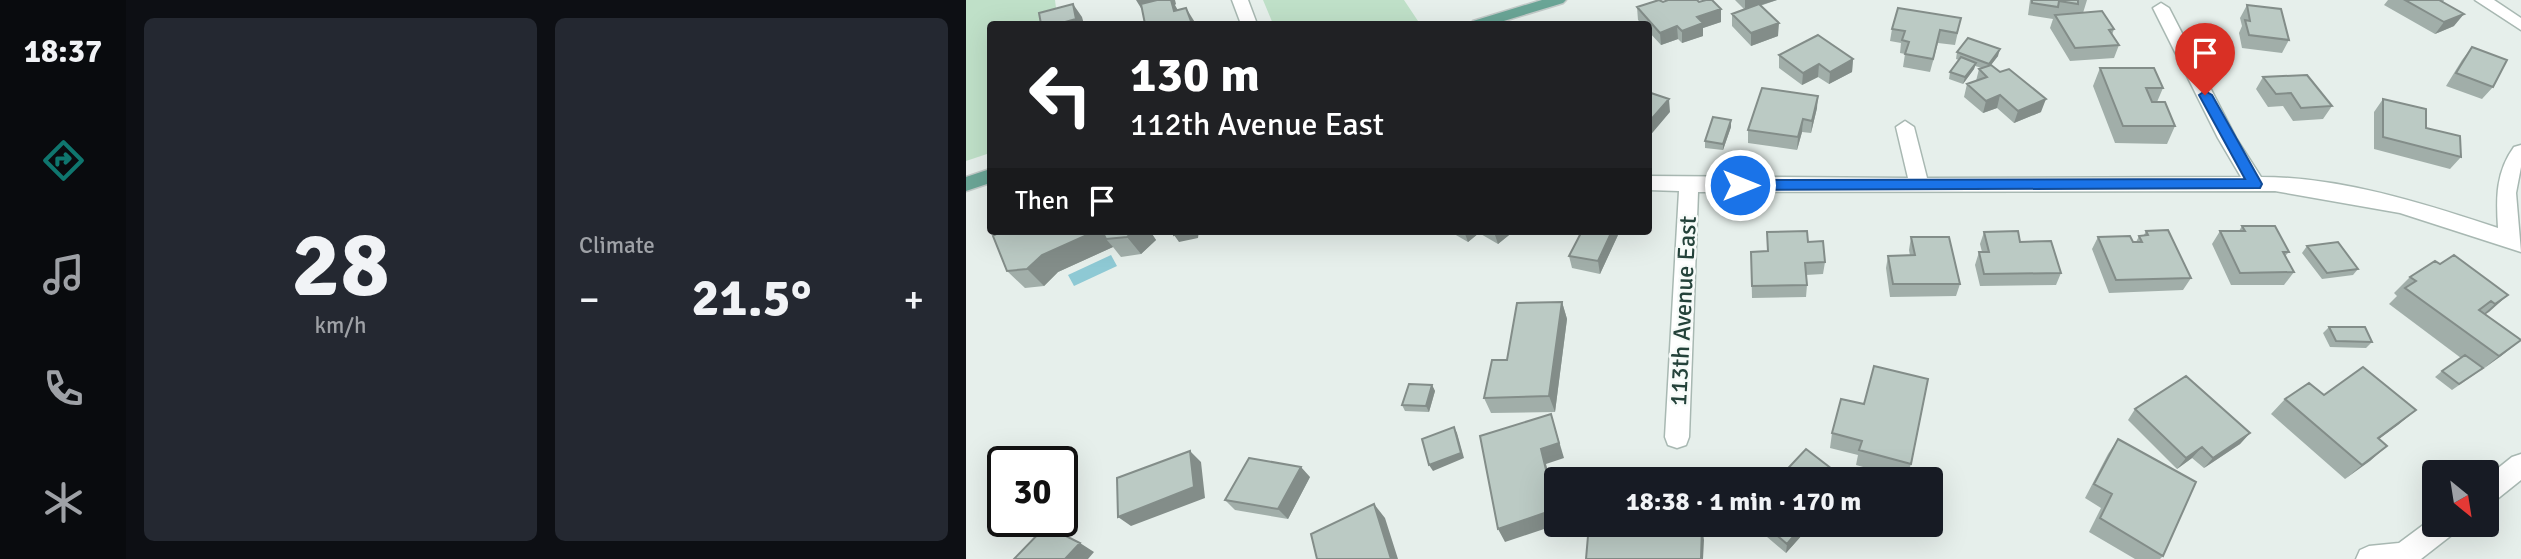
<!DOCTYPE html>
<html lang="en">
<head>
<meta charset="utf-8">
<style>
	:root { --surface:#171b24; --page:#242831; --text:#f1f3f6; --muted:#9ea1a6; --accent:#0f766e }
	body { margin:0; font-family:Signika,sans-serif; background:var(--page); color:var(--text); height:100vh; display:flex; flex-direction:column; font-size:26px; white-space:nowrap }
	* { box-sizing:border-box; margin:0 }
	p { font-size:23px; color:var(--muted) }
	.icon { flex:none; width:38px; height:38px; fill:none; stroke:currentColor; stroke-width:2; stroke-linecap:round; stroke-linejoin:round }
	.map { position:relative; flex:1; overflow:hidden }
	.details { display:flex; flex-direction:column; gap:18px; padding:18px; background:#0d0f14; width:840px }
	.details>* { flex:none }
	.guide { position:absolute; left:21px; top:21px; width:665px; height:214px; border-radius:7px; box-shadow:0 7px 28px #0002; background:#202124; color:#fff; overflow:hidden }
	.needle { width:46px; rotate:150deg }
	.buttons { position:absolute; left:1456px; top:460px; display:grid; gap:14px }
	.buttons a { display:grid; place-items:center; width:77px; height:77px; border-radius:7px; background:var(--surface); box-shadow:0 7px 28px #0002; font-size:35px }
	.speed { position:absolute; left:21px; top:446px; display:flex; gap:14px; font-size:35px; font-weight:700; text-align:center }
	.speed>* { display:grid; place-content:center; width:91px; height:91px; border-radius:50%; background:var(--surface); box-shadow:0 7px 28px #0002; line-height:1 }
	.speed .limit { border:4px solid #111; border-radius:10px; background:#fff; color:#111 }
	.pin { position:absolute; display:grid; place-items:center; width:60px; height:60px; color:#fff; margin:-72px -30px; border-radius:50% 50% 50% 0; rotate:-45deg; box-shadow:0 0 7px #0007 }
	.pin .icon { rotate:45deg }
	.me { position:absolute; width:77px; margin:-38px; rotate:90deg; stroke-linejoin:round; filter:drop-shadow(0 0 5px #0008) }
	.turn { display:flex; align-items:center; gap:24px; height:147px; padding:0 28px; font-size:32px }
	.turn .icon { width:91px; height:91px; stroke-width:2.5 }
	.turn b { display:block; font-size:49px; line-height:60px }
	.then { display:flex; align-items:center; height:66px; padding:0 28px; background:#0003; gap:14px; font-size:26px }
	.big { font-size:52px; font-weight:700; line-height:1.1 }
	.details .tile { flex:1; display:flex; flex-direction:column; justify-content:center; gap:10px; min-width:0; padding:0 24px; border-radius:10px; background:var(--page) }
	.details .dial { align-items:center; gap:0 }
	.dial b { font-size:91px; line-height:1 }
	.heat { display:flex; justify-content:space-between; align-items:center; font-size:38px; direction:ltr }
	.details .tiles { flex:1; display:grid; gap:18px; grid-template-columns:repeat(2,1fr) }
	.trip { position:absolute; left:578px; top:467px; width:399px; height:70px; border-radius:7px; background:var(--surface); box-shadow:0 7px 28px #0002; font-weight:700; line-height:70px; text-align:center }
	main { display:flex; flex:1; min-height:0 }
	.tab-bar { display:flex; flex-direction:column; width:126px; justify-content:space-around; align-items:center; background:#090b0e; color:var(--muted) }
	.tab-bar .icon { width:49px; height:49px }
	.tab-bar .on { color:var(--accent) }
	.tab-bar b { font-size:32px; color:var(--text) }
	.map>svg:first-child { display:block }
</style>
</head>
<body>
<main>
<nav class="tab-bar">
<b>18:37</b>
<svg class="icon on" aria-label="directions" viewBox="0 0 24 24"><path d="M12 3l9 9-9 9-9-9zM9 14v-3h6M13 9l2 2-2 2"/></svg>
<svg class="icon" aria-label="music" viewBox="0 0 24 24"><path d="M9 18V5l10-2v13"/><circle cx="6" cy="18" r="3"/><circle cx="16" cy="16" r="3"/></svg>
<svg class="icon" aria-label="phone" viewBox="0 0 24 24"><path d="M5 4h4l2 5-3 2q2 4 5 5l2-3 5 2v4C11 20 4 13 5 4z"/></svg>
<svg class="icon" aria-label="climate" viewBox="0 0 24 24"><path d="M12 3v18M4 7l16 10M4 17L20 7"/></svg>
</nav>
<section class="details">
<div class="tiles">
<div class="tile dial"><b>28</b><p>km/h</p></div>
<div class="tile"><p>Climate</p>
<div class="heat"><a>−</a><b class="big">21.5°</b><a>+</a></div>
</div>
</div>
</section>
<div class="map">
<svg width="1555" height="559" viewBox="0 0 1555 559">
	<rect width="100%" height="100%" fill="#e6efeb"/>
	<path fill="#bfe0c8" d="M 0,0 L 89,0 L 92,24 L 24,24 L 24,153 L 0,161 Z
		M 297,0 L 438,0 L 454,24 L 307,24 Z"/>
	<path fill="#8ec9d4" d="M 145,255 L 151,266 L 108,286 L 102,275 Z"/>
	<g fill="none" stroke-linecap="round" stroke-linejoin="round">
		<defs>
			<path id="minor" d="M 266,0 L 282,0 L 291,24 L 275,24 Z
				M 1509,0 L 1528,0 L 1555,18 L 1555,30 Z
				M 1195,3 L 1203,8 L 1270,138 L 1295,177 C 1374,177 1457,203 1532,228 C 1530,197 1530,172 1548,147 L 1555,145 L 1555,167 L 1550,193 L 1555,252 L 1434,213 L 1309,191 L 732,192 L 723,437 L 720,445 L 711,448 L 702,445 L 699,437 L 713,191 L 682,190 L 682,176 L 942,178 L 930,127 L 939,121 L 948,127 L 961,178 L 1275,177 L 1252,138 L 1187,8 Z
				M 1555,454 L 1555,480 L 1530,500 L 1521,504 L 1521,477 L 1546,457 Z
				M 1468,517 L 1468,525 L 1491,525 L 1487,534 L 1455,559 L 1390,559 L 1394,550 L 1403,546 L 1433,543 Z"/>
			<path id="major" d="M 576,0 L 600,0 L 597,3 L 528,24 L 505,24 L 507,21 Z
				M 24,169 L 24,183 L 0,191 L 0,177 Z"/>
		</defs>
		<use href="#minor" stroke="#a8b8b2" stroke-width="3"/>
		<use href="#major" stroke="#c2cac8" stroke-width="3"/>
		<use href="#minor" fill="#fff" fill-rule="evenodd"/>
		<use href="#major" fill="#6aa596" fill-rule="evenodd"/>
	</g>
	<path fill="#a1aea9" d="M 769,0 L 811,0 L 794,6 L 812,36 L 785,46 L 766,26 L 766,14 L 778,9 Z
		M 1064,0 L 1121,0 L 1117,13 L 1148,29 L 1146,35 L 1153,45 L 1148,58 L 1104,61 L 1084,28 L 1087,19 L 1062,15 Z
		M 1422,0 L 1478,0 L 1477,2 L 1488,26 L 1469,34 L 1418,5 Z
		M 697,2 L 755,22 L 737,28 L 737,36 L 716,43 L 712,39 L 695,45 L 682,31 L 682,24 L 676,24 L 672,20 L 671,7 Z
		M 1281,5 L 1323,40 L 1316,53 L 1276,48 L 1273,33 L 1276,26 L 1274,18 Z
		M 995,18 L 989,45 L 972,43 L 964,72 L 937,67 L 939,54 L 934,53 L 935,43 L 924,41 L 926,29 Z
		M 1506,47 L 1527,87 L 1516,99 L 1480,86 L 1496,60 Z
		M 991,52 L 1032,56 L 1025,65 L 1075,112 L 1048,123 L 1031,108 L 1017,113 L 998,97 L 1001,84 L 1010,81 L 1013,69 L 1016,68 L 1009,66 L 1008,69 L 997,84 L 983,79 L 984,72 L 993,60 L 990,59 Z
		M 813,55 L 887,59 L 886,72 L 863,84 L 852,77 L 836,85 L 813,68 Z
		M 1134,68 L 1197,88 L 1191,102 L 1209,126 L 1201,144 L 1149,143 L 1127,86 Z
		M 1297,77 L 1366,106 L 1357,119 L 1327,121 L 1317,106 L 1302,107 L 1290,89 Z
		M 1417,99 L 1460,128 L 1495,157 L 1484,169 L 1408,149 L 1408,112 Z
		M 851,108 L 845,133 L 836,132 L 831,150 L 782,143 L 782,130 Z
		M 765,120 L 765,127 L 757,150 L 739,148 L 739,141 Z
		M 1276,226 L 1323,252 L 1319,256 L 1328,272 L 1318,285 L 1265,285 L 1246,244 L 1254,231 L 1273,231 Z
		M 36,231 L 184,231 L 190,240 L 175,254 L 155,257 L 147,247 L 92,272 L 78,286 L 59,288 L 41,271 Z
		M 483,231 L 548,231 L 532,244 L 513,233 L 502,242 Z
		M 1180,231 L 1225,278 L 1217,290 L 1143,293 L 1126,249 L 1132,237 L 1170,242 L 1173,236 L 1178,235 Z
		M 801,232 L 859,262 L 857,274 L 840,275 L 841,285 L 840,297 L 786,298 L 785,252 L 801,251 Z
		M 1018,232 L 1054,242 L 1095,273 L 1090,285 L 1014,286 L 1009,265 L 1013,252 L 1016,252 L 1014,244 Z
		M 652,235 L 634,274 L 606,268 L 603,256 Z
		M 945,237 L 994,284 L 990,296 L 924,297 L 920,268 L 922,256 L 944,256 L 943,250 Z
		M 1341,246 L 1392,269 L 1387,275 L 1356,279 L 1336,253 Z
		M 1474,264 L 1542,295 L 1519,314 L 1555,340 L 1535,356 L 1486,390 L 1469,377 L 1476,371 L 1495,358 L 1423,304 L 1431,296 L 1428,293 L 1444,277 Z
		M 596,302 L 601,319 L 589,412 L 525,413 L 518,398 L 541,360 Z
		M 1363,327 L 1406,342 L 1400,348 L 1364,347 L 1357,333 Z
		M 466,385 L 469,391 L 463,412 L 439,411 L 436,405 Z
		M 1358,395 L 1450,410 L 1413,439 L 1421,446 L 1379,479 L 1305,414 L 1319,399 Z
		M 875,399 L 945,464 L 940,479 L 890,465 L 892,455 L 864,448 L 866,433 Z
		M 1169,409 L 1284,433 L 1274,444 L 1238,468 L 1226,458 L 1211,469 L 1162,420 Z
		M 1152,439 L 1197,556 L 1194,559 L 1169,559 L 1123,532 L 1135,508 L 1119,498 L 1142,454 Z
		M 344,477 L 322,519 L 269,510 L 259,500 Z
		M 787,525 L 845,525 L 820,553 Z"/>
	<path fill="#838d89" d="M 170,0 L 209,0 L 210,4 L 209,5 L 214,14 L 208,11 L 178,13 Z
		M 779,0 L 811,0 L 779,10 Z
		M 107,4 L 116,17 L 118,24 L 92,24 Z
		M 220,8 L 230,24 L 226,24 Z
		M 755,9 L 755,22 L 737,28 L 737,36 L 716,43 L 716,31 L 731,17 Z
		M 1498,14 L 1488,26 L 1469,34 L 1478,22 Z
		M 813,23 L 812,36 L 785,46 L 785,33 Z
		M 711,26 L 712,39 L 695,45 L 694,33 Z
		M 1034,49 L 1032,56 L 1021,70 L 1023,64 Z
		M 887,59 L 886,72 L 863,84 L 864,72 Z
		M 1010,63 L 1008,69 L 997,84 L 999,77 Z
		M 853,64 L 852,77 L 836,85 L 837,73 Z
		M 1034,95 L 1031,108 L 1017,113 L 1020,101 Z
		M 852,96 L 851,108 L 845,133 L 846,121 Z
		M 703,99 L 704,112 L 682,138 L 682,123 Z
		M 1080,99 L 1075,112 L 1048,123 L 1052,111 Z
		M 837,119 L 836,132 L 831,150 L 832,137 Z
		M 765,120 L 765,127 L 757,150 L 757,144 Z
		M 130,231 L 136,231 L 140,239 L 147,247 L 92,272 L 78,286 L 61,269 L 76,255 Z
		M 168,231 L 184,231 L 190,240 L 175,254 L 161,237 Z
		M 227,231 L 233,231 L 232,238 L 213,242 L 208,235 Z
		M 498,231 L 513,231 L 513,233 L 502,242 Z
		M 529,231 L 548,231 L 532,244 L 528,232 Z
		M 646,231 L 651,231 L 652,235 L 634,274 L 632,261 Z
		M 1542,295 L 1523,312 L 1511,320 L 1529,304 Z
		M 596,302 L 601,319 L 589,412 L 583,396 Z
		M 1555,340 L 1535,356 L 1513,372 L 1533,356 Z
		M 466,385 L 469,391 L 463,412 L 460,406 Z
		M 1450,410 L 1432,425 L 1394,453 L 1412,438 Z
		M 585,414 L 598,458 L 580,464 L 587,492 L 582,478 L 575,449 Z
		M 488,427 L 491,433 L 498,458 L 467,471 L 463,465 Z
		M 1284,433 L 1274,444 L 1238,468 L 1247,458 Z
		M 1421,446 L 1404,461 L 1379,479 L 1396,465 Z
		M 1236,447 L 1226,458 L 1211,469 L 1220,458 Z
		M 224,451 L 235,462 L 239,498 L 165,526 L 152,517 Z
		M 335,467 L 344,477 L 322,519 L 312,509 Z
		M 408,504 L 419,518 L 432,559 L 425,559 Z
		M 590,509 L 590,525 L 539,542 L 532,529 Z
		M 837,525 L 845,525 L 820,553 L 821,544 Z
		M 736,527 L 738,540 L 737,559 L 735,559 Z
		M 114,543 L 128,552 L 122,559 L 99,559 Z"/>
	<path fill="#bbcac4" stroke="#838d89" stroke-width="2" d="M 191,0 L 205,0 L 208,11 L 220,8 L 226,24 L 179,24 L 175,4 Z
		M 693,0 L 697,2 L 702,0 L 731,0 L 733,2 L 740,0 L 746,0 L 755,9 L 731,17 L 737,23 L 716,31 L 711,26 L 694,33 L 671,7 Z
		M 1066,0 L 1112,0 L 1112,4 L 1093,1 L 1092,7 L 1066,3 Z
		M 1439,0 L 1473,0 L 1498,14 L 1478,22 Z
		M 107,4 L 110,19 L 92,24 L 75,24 L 73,13 Z
		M 793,4 L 813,23 L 785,33 L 766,14 Z
		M 1281,5 L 1315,9 L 1323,40 L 1283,35 L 1279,20 L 1284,21 Z
		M 932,8 L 995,18 L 991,33 L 974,30 L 967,59 L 939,54 L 943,42 L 936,40 L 939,31 L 926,29 Z
		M 1136,11 L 1148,29 L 1143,30 L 1153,45 L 1109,48 L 1089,15 Z
		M 852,35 L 887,59 L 864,72 L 853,64 L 837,73 L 813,55 Z
		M 1002,38 L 1034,49 L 1023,64 L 991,52 Z
		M 1506,47 L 1541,60 L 1527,87 L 1490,73 Z
		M 995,57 L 1010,63 L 999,77 L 984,72 Z
		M 1025,65 L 1034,72 L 1043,69 L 1080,99 L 1052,111 L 1034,95 L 1020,101 L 1001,84 L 1021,77 L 1013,69 Z
		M 1134,68 L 1188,68 L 1197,88 L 1180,88 L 1186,102 L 1199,102 L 1209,126 L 1157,126 Z
		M 1341,75 L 1366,106 L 1335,108 L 1325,93 L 1310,94 L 1297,77 Z
		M 796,88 L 852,96 L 846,121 L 837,119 L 832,137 L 782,130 Z
		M 682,92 L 703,99 L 682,123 Z
		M 1417,99 L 1460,109 L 1460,128 L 1494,136 L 1495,157 L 1417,137 Z
		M 747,117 L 765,120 L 757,144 L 739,141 Z
		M 1276,226 L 1309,226 L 1323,252 L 1317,252 L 1328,272 L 1274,273 L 1254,231 L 1279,231 Z
		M 1202,230 L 1225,278 L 1150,280 L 1132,237 L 1164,236 L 1167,242 L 1176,242 L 1173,236 L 1182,235 L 1180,231 Z
		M 36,231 L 130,231 L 76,255 L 61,269 L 41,271 L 27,236 Z
		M 136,231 L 168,231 L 161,237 L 140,239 Z
		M 208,231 L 227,231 L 208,235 Z
		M 616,231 L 646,231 L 632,261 L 603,256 Z
		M 841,231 L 842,242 L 857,241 L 859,262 L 839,263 L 841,285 L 786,286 L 785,252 L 802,251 L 801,232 Z
		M 1052,231 L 1054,242 L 1085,241 L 1095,273 L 1018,274 L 1013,252 L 1023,252 L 1018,232 Z
		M 945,237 L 983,237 L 994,284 L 927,284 L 922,256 L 949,255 Z
		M 1372,242 L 1392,269 L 1361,273 L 1341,246 Z
		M 1488,255 L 1542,295 L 1529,304 L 1525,301 L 1513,310 L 1555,340 L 1533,356 L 1439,288 L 1450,281 L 1444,277 L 1469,261 L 1474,264 Z
		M 596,302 L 583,396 L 518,398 L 526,360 L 541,360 L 551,303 Z
		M 1363,327 L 1399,327 L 1406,342 L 1370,341 Z
		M 1499,355 L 1517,368 L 1493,384 L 1476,371 Z
		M 908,366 L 962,379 L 945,464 L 893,450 L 896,441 L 866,433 L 875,399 L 898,404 Z
		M 1397,367 L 1450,410 L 1412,438 L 1421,446 L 1396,465 L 1319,399 L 1343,383 L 1358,395 Z
		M 1220,376 L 1284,433 L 1247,458 L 1236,447 L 1220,458 L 1169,409 Z
		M 443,384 L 466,385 L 460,406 L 436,405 Z
		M 585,414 L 593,443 L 575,449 L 582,478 L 602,471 L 605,480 L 590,480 L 590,509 L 532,529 L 514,436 Z
		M 488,427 L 495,453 L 463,465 L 456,439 Z
		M 1152,439 L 1230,482 L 1197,556 L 1134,518 L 1146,494 L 1128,484 Z
		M 840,449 L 879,479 L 811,480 Z
		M 224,451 L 228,487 L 152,517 L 151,478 Z
		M 283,458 L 335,467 L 312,509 L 259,500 Z
		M 802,473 L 811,480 L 796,480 Z
		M 408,504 L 425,559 L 351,559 L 345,534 Z
		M 799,525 L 837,525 L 821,544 Z
		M 80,526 L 114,543 L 99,559 L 48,559 Z
		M 689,527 L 736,527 L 735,559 L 620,559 L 622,536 L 688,536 Z"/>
	<path fill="#1a73e8" stroke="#114b97" stroke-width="2" d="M 1239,91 L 1246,95 L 1296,184 L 1294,188 L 774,190 L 767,185 L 774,180 L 1279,179 L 1233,95 Z"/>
	<g text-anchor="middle" stroke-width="5" stroke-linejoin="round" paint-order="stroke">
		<g font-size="24" fill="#24423a" stroke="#f7fbf9">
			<text transform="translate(717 311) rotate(-87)" y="8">113th Avenue East</text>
		</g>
	</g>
</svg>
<div class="buttons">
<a><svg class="needle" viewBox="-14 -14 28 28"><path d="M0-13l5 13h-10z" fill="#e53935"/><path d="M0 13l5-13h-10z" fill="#9ea1a6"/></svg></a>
</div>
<div class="speed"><div class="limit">30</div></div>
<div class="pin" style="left:1239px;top:95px;background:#d93025"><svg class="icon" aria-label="arrive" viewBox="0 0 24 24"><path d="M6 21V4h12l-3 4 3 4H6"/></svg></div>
<svg class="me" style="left:774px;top:185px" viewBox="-20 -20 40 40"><circle r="17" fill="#1a73e8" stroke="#fff" stroke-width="3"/><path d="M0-11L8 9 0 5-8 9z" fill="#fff"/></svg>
<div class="trip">18:38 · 1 min · 170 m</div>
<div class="guide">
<div class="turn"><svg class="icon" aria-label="left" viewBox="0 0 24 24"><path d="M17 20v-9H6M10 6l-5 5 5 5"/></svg><div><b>130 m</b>112th Avenue East</div></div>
<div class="then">Then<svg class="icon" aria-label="arrive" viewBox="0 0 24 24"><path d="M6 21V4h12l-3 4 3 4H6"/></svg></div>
</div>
</div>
</main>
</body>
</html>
